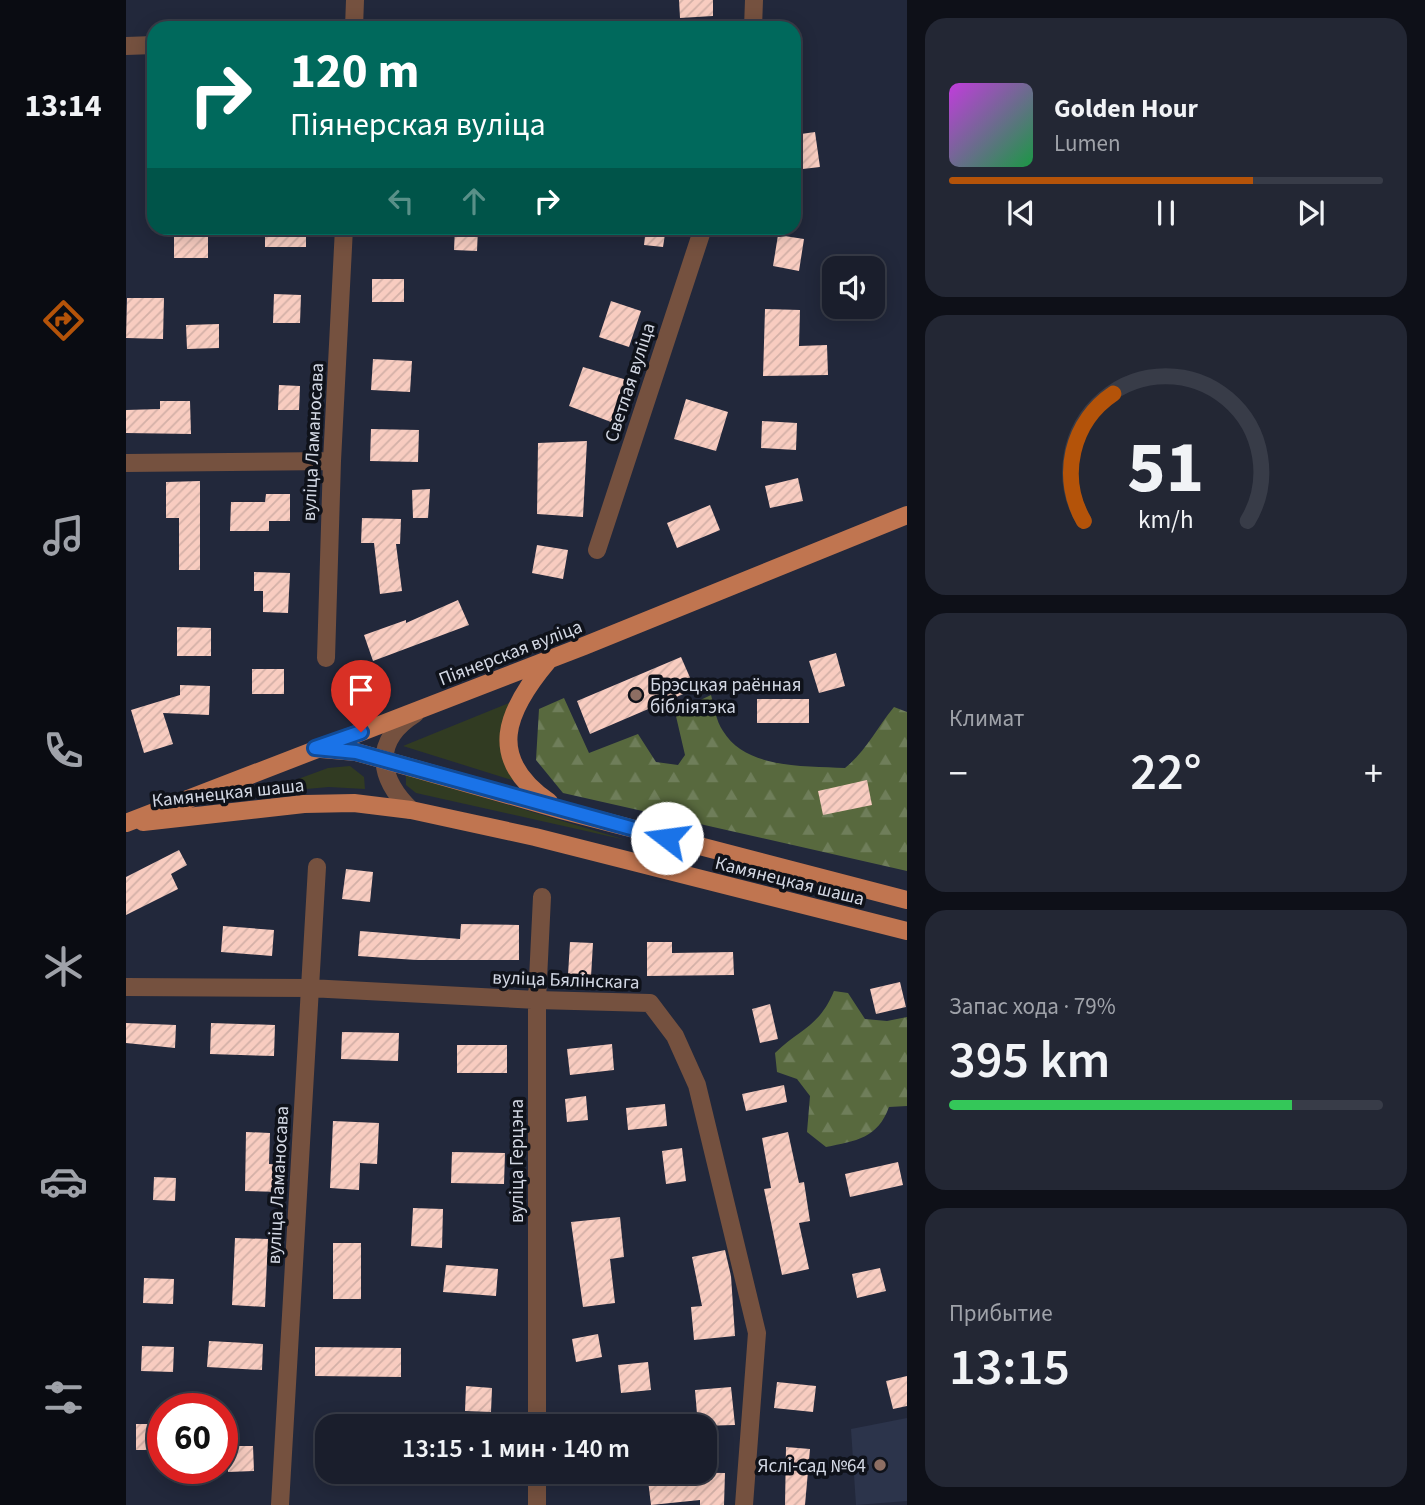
<!DOCTYPE html>
<html lang="ru">
<head>
<meta charset="utf-8">
<style>
	:root { --surface:#1a1e2c; --page:#232734; --text:#f1f3f6; --muted:#9fa2a9; --line:#383c48; --accent:#b45309 }
	body { margin:0; font-family:"Source Sans 3",sans-serif; background:var(--page); color:var(--text); height:100vh; display:flex; flex-direction:column; font-size:26px; white-space:nowrap }
	* { box-sizing:border-box; margin:0 }
	p { font-size:23px; color:var(--muted) }
	.icon { flex:none; width:38px; height:38px; fill:none; stroke:currentColor; stroke-width:2; stroke-linecap:round; stroke-linejoin:round }
	.map { position:relative; flex:1; overflow:hidden }
	.details { display:flex; flex-direction:column; gap:18px; padding:18px; background:#0e1018; width:518px }
	.details>* { flex:none }
	.hud { position:absolute; left:21px; top:21px; width:654px; height:214px; border-radius:21px; box-shadow:0 4px 18px #0003,0 0 0 2px var(--line); background:#00695c; color:#fff; overflow:hidden }
	.tools { position:absolute; left:696px; top:256px; display:grid; gap:14px }
	.tools a { display:grid; place-items:center; width:63px; height:63px; border-radius:14px; background:var(--surface); box-shadow:0 4px 18px #0003,0 0 0 2px var(--line); font-size:35px }
	.speed { position:absolute; left:21px; top:1393px; display:flex; gap:14px; font-size:35px; font-weight:700; text-align:center }
	.speed>* { display:grid; place-content:center; width:91px; height:91px; border-radius:50%; background:var(--surface); box-shadow:0 4px 18px #0003,0 0 0 2px var(--line); line-height:1 }
	.speed .limit { border:10px solid #d22; background:#fff; color:#111 }
	.pin { position:absolute; display:grid; place-items:center; width:60px; height:60px; color:#fff; margin:-72px -30px; border-radius:50% 50% 50% 0; rotate:-45deg; box-shadow:0 0 7px #0007 }
	.pin .icon { rotate:45deg }
	.me { position:absolute; width:77px; margin:-38px; rotate:285deg; stroke-linejoin:round; filter:drop-shadow(0 0 5px #0008) }
	.turn { display:flex; align-items:center; gap:24px; height:147px; padding:0 28px; font-size:32px }
	.turn .icon { width:91px; height:91px; stroke-width:2.5 }
	.turn b { display:block; font-size:49px; line-height:60px }
	.lanes { display:flex; align-items:center; height:66px; padding:0 28px; background:#0003; justify-content:center; gap:35px; direction:ltr }
	.lanes .off { opacity:.35 }
	.big { font-size:52px; font-weight:600; line-height:1.1 }
	.details .widget { flex:1; display:flex; flex-direction:column; justify-content:center; gap:10px; min-width:0; padding:0 24px; border-radius:21px; background:var(--page) }
	.details .dial { align-items:center; gap:0 }
	.dial svg { height:182px; overflow:visible; fill:none; stroke:var(--line); stroke-width:7; stroke-linecap:round; text-anchor:middle }
	.dial text { fill:var(--text); stroke:none }
	.song { display:flex; align-items:center; gap:21px }
	.cover { width:84px; height:84px; border-radius:10px; background:linear-gradient(135deg,hsl(290 70% 55%),hsl(140 70% 35%)) }
	.played { height:7px; border-radius:4px; background:linear-gradient(90deg,var(--accent) 70%,var(--line) 70%) }
	.keys { display:flex; justify-content:space-around; direction:ltr }
	.heat { display:flex; justify-content:space-between; align-items:center; font-size:38px; direction:ltr }
	.charge { height:10px; border-radius:5px; background:linear-gradient(90deg,#34c759 79%,var(--line) 0) }
	.trip { position:absolute; left:189px; top:1414px; width:402px; height:70px; border-radius:21px; background:var(--surface); box-shadow:0 4px 18px #0003,0 0 0 2px var(--line); font-weight:600; line-height:70px; text-align:center }
	main { display:flex; flex:1; min-height:0 }
	.tab-bar { display:flex; flex-direction:column; width:126px; justify-content:space-around; align-items:center; background:#0a0c12; color:var(--muted) }
	.tab-bar .icon { width:49px; height:49px }
	.tab-bar .selected { color:var(--accent) }
	.tab-bar b { font-size:32px; color:var(--text) }
	.map>svg:first-child { display:block }
</style>
</head>
<body>
<main>
<nav class="tab-bar">
<b>13:14</b>
<svg class="icon selected" aria-label="directions" viewBox="0 0 24 24"><path d="M12 3l9 9-9 9-9-9zM9 14v-3h6M13 9l2 2-2 2"/></svg>
<svg class="icon" aria-label="music" viewBox="0 0 24 24"><path d="M9 18V5l10-2v13"/><circle cx="6" cy="18" r="3"/><circle cx="16" cy="16" r="3"/></svg>
<svg class="icon" aria-label="phone" viewBox="0 0 24 24"><path d="M5 4h4l2 5-3 2q2 4 5 5l2-3 5 2v4C11 20 4 13 5 4z"/></svg>
<svg class="icon" aria-label="climate" viewBox="0 0 24 24"><path d="M12 3v18M4 7l16 10M4 17L20 7"/></svg>
<svg class="icon" aria-label="car" viewBox="0 0 24 24"><path d="M5 17H2v-5l4-1 3-4h7l3 4 3 1v5h-3M9 17h6M6 11h13"/><circle cx="7" cy="17" r="2"/><circle cx="17" cy="17" r="2"/></svg>
<svg class="icon" aria-label="filters" viewBox="0 0 24 24"><path d="M4 7h16M4 17h16"/><circle cx="9" cy="7" r="2"/><circle cx="15" cy="17" r="2"/></svg>
</nav>
<div class="map">
<svg width="781" height="1505" viewBox="0 0 781 1505">
	<defs>
		<pattern id="forest-firs" width="22" height="20" patternUnits="userSpaceOnUse" patternTransform="scale(1.75)"><rect width="22" height="20" fill="#58693e"/><path d="M5 1l3.5 6h-7zM16 11l3.5 6h-7z" fill="#6f7e5a"/></pattern>
		<pattern id="building-hatch" width="6" height="6" patternUnits="userSpaceOnUse" patternTransform="scale(1.75)"><rect width="6" height="6" fill="#f8ccc0"/><path d="M-1 1l2-2M0 6l6-6M5 7l2-2" fill="none" stroke="#d3b0a7"/></pattern>
	</defs>
	<rect width="100%" height="100%" fill="#22283b"/>
	<path fill="#2c344b" d="M 781,1418 L 781,1501 L 730,1505 L 725,1429 Z"/>
	<path fill="#313b22" d="M 383,703 C 371,732 378,753 389,781 L 277,746 Z
		M 224,766 L 238,777 L 239,789 L 203,787 L 134,793 L 202,768 Z
		M 280,775 L 292,778 L 500,840 L 290,793 L 280,785 Z"/>
	<path fill="url(#forest-firs)" d="M 585,695 C 588,706 590,721 597,731 C 620,769 679,766 719,768 C 741,750 750,729 768,707 L 781,712 L 781,871 L 437,793 L 410,760 L 413,709 L 438,698 L 463,753 L 512,734 L 530,762 L 552,765 L 559,755 L 549,712 Z
		M 708,991 L 722,993 L 739,1019 L 761,1021 L 781,1017 L 781,1106 L 763,1107 C 752,1138 730,1141 700,1147 L 681,1132 L 684,1096 L 671,1079 L 651,1072 L 649,1053 C 675,1028 693,1027 708,991 Z"/>
	<path fill="url(#building-hatch)" d="M 553,0 L 587,0 L 587,16 L 554,18 Z
		M 689,132 L 694,167 L 668,170 L 668,135 Z
		M 139,228 L 180,228 L 180,247 L 139,247 Z
		M 329,228 L 352,228 L 351,251 L 328,250 Z
		M 520,228 L 540,228 L 537,247 L 518,245 Z
		M 652,235 L 678,239 L 673,271 L 647,266 Z
		M 48,236 L 82,236 L 82,258 L 48,258 Z
		M 246,279 L 278,279 L 278,302 L 246,302 Z
		M 148,294 L 175,295 L 174,323 L 147,323 Z
		M 1,298 L 38,298 L 37,339 L 0,338 Z
		M 485,301 L 515,311 L 503,347 L 473,337 Z
		M 639,309 L 674,310 L 673,346 L 701,345 L 702,375 L 637,376 Z
		M 93,324 L 93,348 L 61,349 L 60,325 Z
		M 247,359 L 286,361 L 284,392 L 245,390 Z
		M 457,367 L 501,380 L 485,422 L 443,406 Z
		M 153,385 L 174,386 L 173,410 L 152,410 Z
		M 560,399 L 602,412 L 590,451 L 548,439 Z
		M 34,401 L 64,401 L 65,434 L 0,433 L 0,410 L 34,409 Z
		M 636,421 L 671,423 L 670,450 L 635,448 Z
		M 245,429 L 293,430 L 292,462 L 244,461 Z
		M 461,441 L 457,517 L 411,514 L 412,443 Z
		M 672,478 L 677,501 L 644,508 L 639,486 Z
		M 74,481 L 74,570 L 53,570 L 53,518 L 40,518 L 40,482 Z
		M 304,489 L 302,518 L 287,518 L 286,490 Z
		M 140,494 L 164,494 L 164,521 L 143,521 L 143,531 L 104,531 L 105,502 L 139,502 Z
		M 584,505 L 594,530 L 551,548 L 541,523 Z
		M 236,518 L 275,519 L 274,544 L 270,544 L 276,591 L 254,594 L 248,543 L 235,543 Z
		M 411,545 L 442,550 L 437,579 L 406,573 Z
		M 128,572 L 164,573 L 162,613 L 137,612 L 137,591 L 128,591 Z
		M 332,600 L 343,625 L 247,661 L 238,635 L 280,620 L 280,623 Z
		M 51,627 L 85,628 L 85,656 L 51,656 Z
		M 710,653 L 719,686 L 693,693 L 683,661 Z
		M 555,657 L 569,689 L 464,734 L 451,701 Z
		M 126,669 L 158,669 L 158,694 L 126,694 Z
		M 54,685 L 84,686 L 83,715 L 37,713 L 47,744 L 18,753 L 5,710 L 54,695 Z
		M 631,699 L 683,699 L 683,723 L 631,723 Z
		M 741,780 L 746,805 L 697,815 L 692,791 Z
		M 53,850 L 61,865 L 45,874 L 52,889 L 0,915 L 0,877 Z
		M 220,869 L 247,872 L 244,902 L 216,899 Z
		M 335,924 L 393,925 L 393,960 L 290,960 L 232,956 L 234,931 L 334,939 Z
		M 97,926 L 148,930 L 146,956 L 95,952 Z
		M 444,942 L 467,943 L 465,977 L 442,975 Z
		M 521,942 L 546,942 L 546,953 L 607,952 L 608,975 L 521,976 Z
		M 774,982 L 780,1007 L 750,1014 L 744,989 Z
		M 644,1004 L 652,1039 L 634,1043 L 626,1009 Z
		M 0,1023 L 50,1025 L 49,1048 L 0,1043 Z
		M 85,1023 L 149,1025 L 148,1056 L 84,1054 Z
		M 216,1032 L 273,1033 L 272,1061 L 215,1059 Z
		M 486,1044 L 488,1070 L 444,1075 L 441,1049 Z
		M 331,1045 L 381,1045 L 381,1073 L 331,1073 Z
		M 658,1085 L 661,1102 L 620,1111 L 616,1094 Z
		M 460,1096 L 462,1120 L 441,1122 L 439,1099 Z
		M 539,1104 L 541,1126 L 502,1130 L 500,1108 Z
		M 207,1121 L 253,1123 L 251,1164 L 234,1163 L 233,1190 L 204,1188 Z
		M 120,1132 L 144,1133 L 143,1164 L 156,1165 L 155,1192 L 119,1191 Z
		M 662,1132 L 673,1183 L 678,1182 L 684,1221 L 673,1223 L 683,1269 L 656,1275 L 638,1189 L 645,1188 L 636,1138 Z
		M 556,1148 L 560,1181 L 540,1184 L 536,1151 Z
		M 326,1152 L 379,1153 L 378,1184 L 325,1183 Z
		M 772,1162 L 777,1185 L 724,1197 L 719,1174 Z
		M 28,1177 L 50,1178 L 49,1201 L 27,1200 Z
		M 287,1208 L 317,1209 L 316,1248 L 285,1246 Z
		M 494,1217 L 498,1257 L 484,1259 L 489,1303 L 457,1307 L 445,1222 Z
		M 109,1238 L 142,1239 L 139,1307 L 106,1305 Z
		M 207,1243 L 235,1243 L 235,1299 L 207,1299 Z
		M 599,1250 L 605,1276 L 609,1336 L 568,1340 L 565,1307 L 576,1306 L 566,1257 Z
		M 320,1265 L 372,1269 L 370,1296 L 317,1292 Z
		M 754,1268 L 760,1291 L 731,1298 L 726,1274 Z
		M 18,1278 L 48,1279 L 47,1304 L 17,1303 Z
		M 472,1334 L 476,1357 L 450,1362 L 446,1339 Z
		M 83,1341 L 137,1344 L 136,1370 L 81,1367 Z
		M 16,1346 L 48,1347 L 47,1372 L 15,1371 Z
		M 189,1347 L 275,1348 L 275,1377 L 189,1376 Z
		M 522,1362 L 525,1390 L 495,1393 L 492,1365 Z
		M 781,1376 L 781,1406 L 767,1409 L 760,1381 Z
		M 651,1382 L 690,1386 L 687,1412 L 648,1408 Z
		M 340,1386 L 366,1388 L 365,1412 L 339,1411 Z
		M 605,1387 L 609,1425 L 572,1426 L 569,1390 Z
		M 10,1424 L 37,1424 L 37,1450 L 10,1450 Z
		M 102,1446 L 127,1446 L 128,1471 L 102,1472 Z
		M 660,1447 L 684,1449 L 679,1505 L 659,1505 Z
		M 521,1472 L 599,1473 L 598,1505 L 574,1505 L 574,1500 L 525,1505 Z"/>
	<g fill="none" stroke-linecap="round" stroke-linejoin="round">
		<path stroke="#75513f" stroke-width="18" d="M 228,28 L 229,0
			M 627,28 L 628,0
			M 0,46 L 28,45
			M 0,463 L 206,461
			M 471,550 L 577,228
			M 200,658 L 206,461 L 218,228
			M 285,810 C 252,778 246,741 289,714
			M 0,987 L 183,988 L 411,1000 L 524,1003 L 549,1036 L 571,1085 L 631,1333 L 618,1505
			M 411,1426 L 411,1000 L 416,897
			M 154,1505 L 191,867
			M 411,1505 L 411,1472"/>
		<path stroke="#c07550" stroke-width="18" d="M 422,661 C 380,711 359,758 423,802
			M 195,749 L 230,752 L 435,810 L 781,900
			M 17,822 L 178,804 L 228,803 L 285,810 L 409,837 L 781,931
			M 0,823 L 458,646 L 781,515"/>
	</g>
	<g fill="none" stroke-linecap="round" stroke-linejoin="round">
		<defs>
			<path id="route" d="M 235,732 L 189,748 L 230,752 L 541,838"/>
		</defs>
		<use href="#route" stroke="#114b97" stroke-width="18"/>
		<use href="#route" stroke="#1a73e8" stroke-width="12"/>
	</g>
	<g fill="#8d6e63" stroke="#0f121a" stroke-width="2.5">
		<circle cx="510" cy="695" r="7"/>
		<circle cx="754" cy="1465" r="7"/>
	</g>
	<g text-anchor="middle" stroke-width="7" stroke-linejoin="round" paint-order="stroke">
		<g font-size="19" fill="#d3d8e4" stroke="#0f121a">
			<text transform="translate(503 382) rotate(-72)" y="7">Светлая вуліца</text>
			<text transform="translate(186 442) rotate(-87)" y="7">вуліца Ламаносава</text>
			<text transform="translate(384 652) rotate(-21)" y="7">Піянерская вуліца</text>
			<text transform="translate(102 792) rotate(-6)" y="7">Камянецкая шаша</text>
			<text transform="translate(664 880) rotate(14)" y="7">Камянецкая шаша</text>
			<text transform="translate(440 979) rotate(2)" y="7">вуліца Бялінскага</text>
			<text transform="translate(390 1161) rotate(-90)" y="7">вуліца Герцэна</text>
			<text transform="translate(151 1185) rotate(-87)" y="7">вуліца Ламаносава</text>
		</g>
		<g font-size="19" fill="#d3d8e4" stroke="#0f121a" text-anchor="start">
			<text x="524" y="691">Брэсцкая раённая<tspan x="524" dy="22">бібліятэка</tspan></text>
			<text x="740" y="1472" text-anchor="end">Яслі-сад №64</text>
		</g>
	</g>
</svg>
<div class="tools">
<a><svg class="icon" aria-label="sound" viewBox="0 0 24 24"><path d="M4 9h4l5-4v14l-5-4H4zM17 9q2 3 0 6"/></svg></a>
</div>
<div class="speed"><div class="limit">60</div></div>
<div class="pin" style="left:235px;top:732px;background:#d93025"><svg class="icon" aria-label="arrive" viewBox="0 0 24 24"><path d="M6 21V4h12l-3 4 3 4H6"/></svg></div>
<svg class="me" style="left:541px;top:838px" viewBox="-20 -20 40 40"><circle r="19" fill="#fff"/><path d="M0-13L10 11 0 6-10 11z" fill="#1a73e8"/></svg>
<div class="trip">13:15 · 1 мин · 140 m</div>
<div class="hud">
<div class="turn"><svg class="icon" aria-label="right" viewBox="0 0 24 24"><path d="M7 20v-9h11M14 6l5 5-5 5"/></svg><div><b>120 m</b>Піянерская вуліца</div></div>
<div class="lanes"><svg class="icon off" aria-label="left" viewBox="0 0 24 24"><path d="M17 20v-9H6M10 6l-5 5 5 5"/></svg><svg class="icon off" aria-label="ahead" viewBox="0 0 24 24"><path d="M12 20V5M6 11l6-6 6 6"/></svg><svg class="icon" aria-label="right" viewBox="0 0 24 24"><path d="M7 20v-9h11M14 6l5 5-5 5"/></svg></div>
</div>
</div>
<section class="details">
<div class="widget">
<div class="song"><i class="cover"></i><div><b>Golden Hour</b><p>Lumen</p></div></div>
<div class="played"></div>
<div class="keys"><svg class="icon" aria-label="previous" viewBox="0 0 24 24"><path d="M18 5L8 12l10 7zM5 5v14"/></svg><svg class="icon" aria-label="pause" viewBox="0 0 24 24"><path d="M8 5v14M16 5v14"/></svg><svg class="icon" aria-label="next" viewBox="0 0 24 24"><path d="M6 5l10 7-10 7zM19 5v14"/></svg></div>
</div>
<div class="widget dial"><svg viewBox="0 0 100 80">
<path d="M14 69A42 42 0 1 1 86 69"/>
<path d="M14 69A42 42 0 0 1 27 13" stroke="#b45309"/>
<text x="50" y="56" font-size="32" font-weight="700">51</text>
<text x="50" y="72" font-size="11">km/h</text>
</svg></div>
<div class="widget"><p>Климат</p>
<div class="heat"><a>−</a><b class="big">22°</b><a>+</a></div>
</div>
<div class="widget"><p>Запас хода · 79%</p><b class="big">395 km</b><div class="charge"></div></div>
<div class="widget"><p>Прибытие</p><b class="big">13:15</b></div>
</section>
</main>
</body>
</html>
